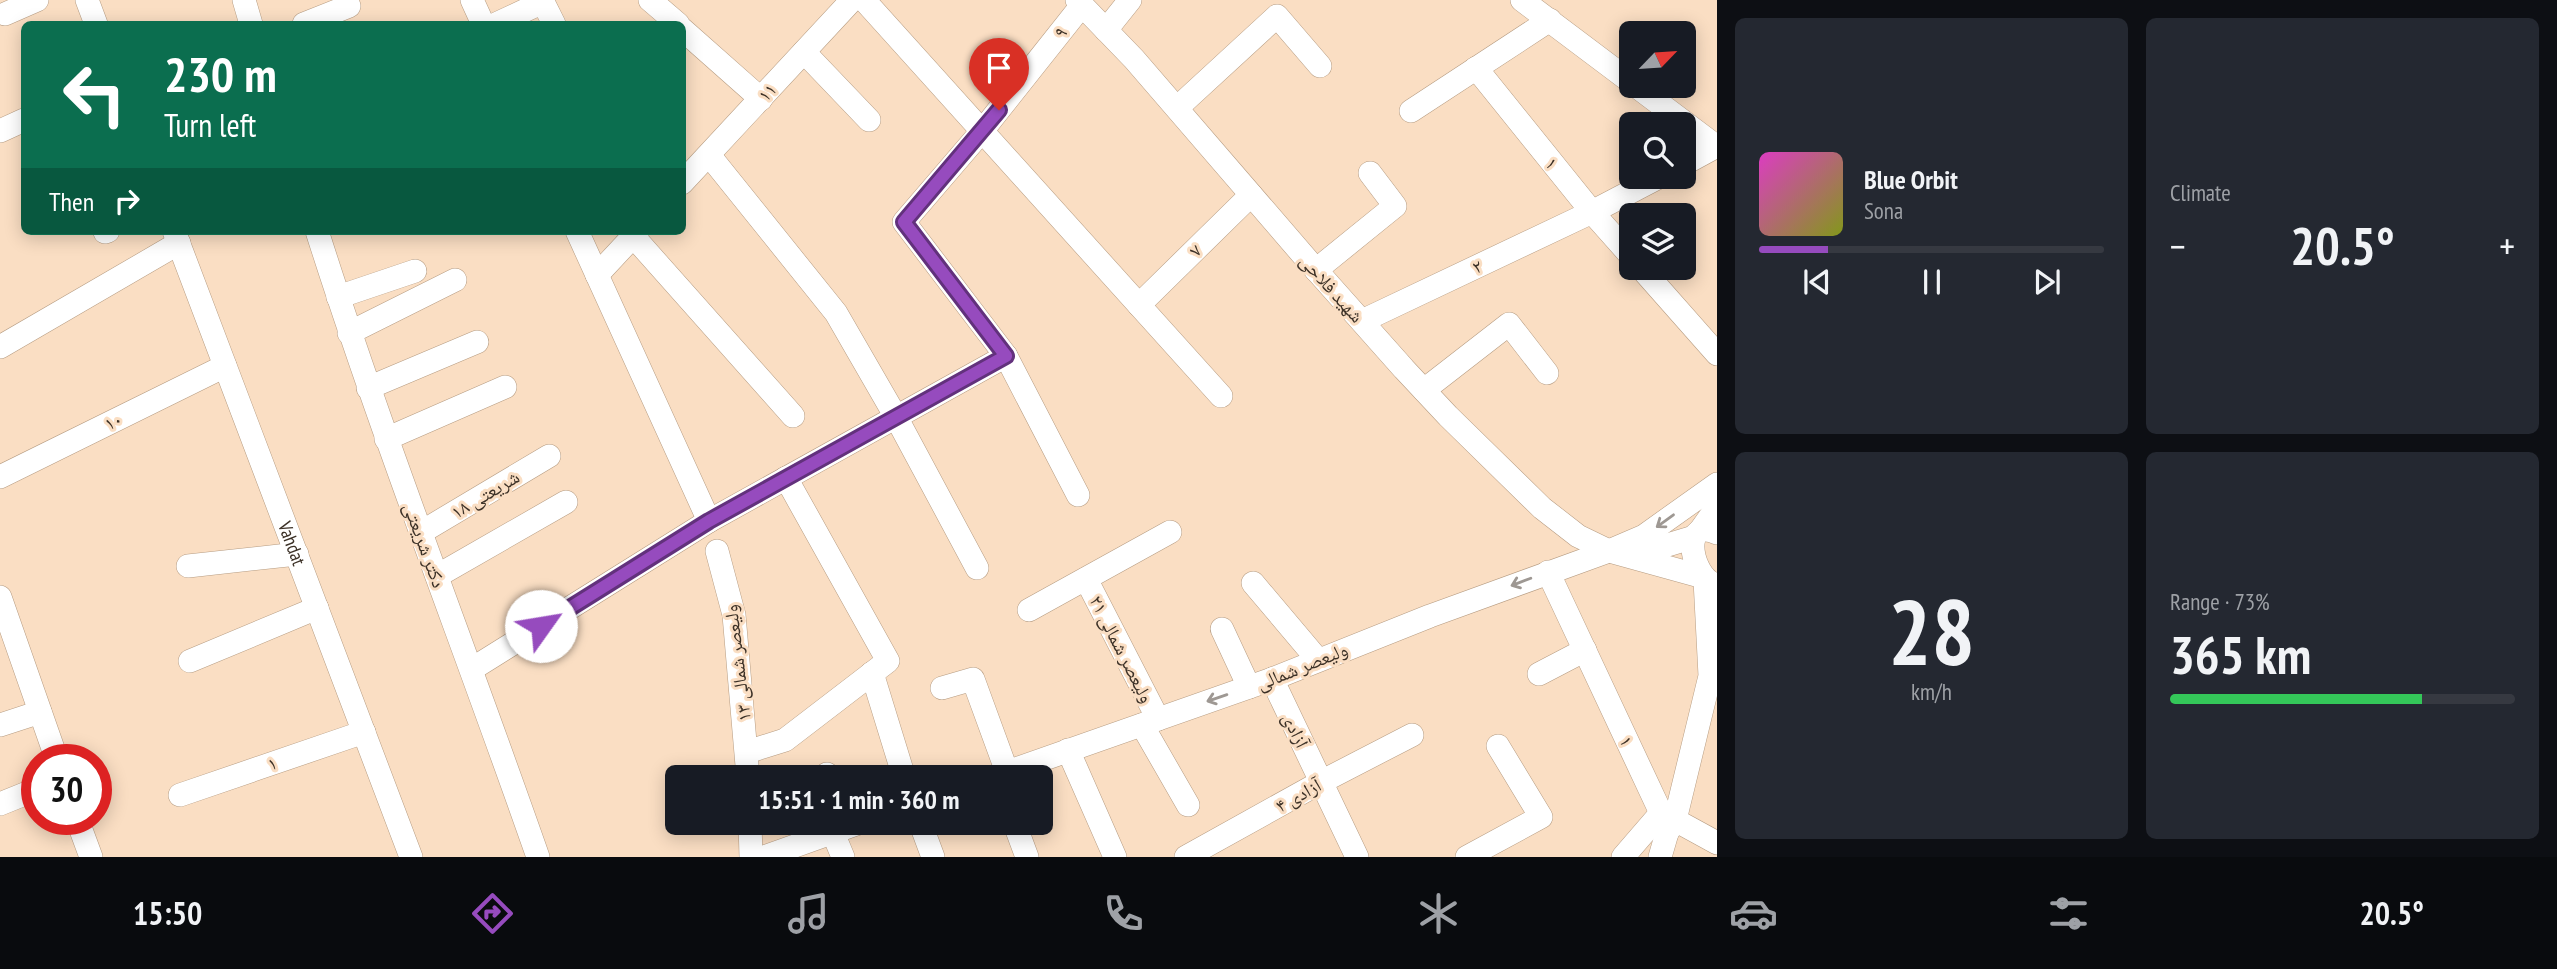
<!DOCTYPE html>
<html lang="en">
<head>
<meta charset="utf-8">
<style>
	:root { --surface:#171b24; --page:#242831; --text:#f1f3f6; --muted:#9ea1a6; --line:#363941; --accent:#964bbe }
	body { margin:0; font-family:"PT Sans Narrow","Noto Naskh Arabic",sans-serif; background:var(--page); color:var(--text); height:100vh; display:flex; flex-direction:column; font-size:26px; white-space:nowrap }
	* { box-sizing:border-box; margin:0 }
	p { font-size:23px; color:var(--muted) }
	.icon { flex:none; width:38px; height:38px; fill:none; stroke:currentColor; stroke-width:2; stroke-linecap:round; stroke-linejoin:round }
	.map { position:relative; flex:1; overflow:hidden }
	.sheet { display:flex; flex-direction:column; gap:18px; padding:18px; background:#0d0f14; width:840px }
	.sheet>* { flex:none }
	.hud { position:absolute; left:21px; top:21px; width:665px; height:214px; border-radius:10px; box-shadow:0 4px 18px #0003; background:#0b6e4f; color:#fff; overflow:hidden }
	.needle { width:46px; rotate:65deg }
	.controls { position:absolute; left:1619px; top:21px; display:grid; gap:14px }
	.controls a { display:grid; place-items:center; width:77px; height:77px; border-radius:10px; background:var(--surface); box-shadow:0 4px 18px #0003; font-size:35px }
	.speed { position:absolute; left:21px; top:744px; display:flex; gap:14px; font-size:35px; font-weight:700; text-align:center }
	.speed>* { display:grid; place-content:center; width:91px; height:91px; border-radius:50%; background:var(--surface); box-shadow:0 4px 18px #0003; line-height:1 }
	.speed .limit { border:10px solid #d22; background:#fff; color:#111 }
	.pin { position:absolute; display:grid; place-items:center; width:60px; height:60px; color:#fff; margin:-72px -30px; border-radius:50% 50% 50% 0; rotate:-45deg; box-shadow:0 0 7px #0007 }
	.pin .icon { rotate:45deg }
	.me { position:absolute; width:77px; margin:-38px; rotate:58deg; stroke-linejoin:round; filter:drop-shadow(0 0 5px #0008) }
	.turn { display:flex; align-items:center; gap:24px; height:147px; padding:0 28px; font-size:32px }
	.turn .icon { width:91px; height:91px; stroke-width:2.5 }
	.turn b { display:block; font-size:49px; line-height:60px }
	.then { display:flex; align-items:center; height:66px; padding:0 28px; background:#0003; gap:14px; font-size:26px }
	.big { font-size:52px; font-weight:800; line-height:1.1 }
	.sheet .card { flex:1; display:flex; flex-direction:column; justify-content:center; gap:10px; min-width:0; padding:0 24px; border-radius:10px; background:var(--page) }
	.sheet .dial { align-items:center; gap:0 }
	.dial b { font-size:91px; line-height:1 }
	.song { display:flex; align-items:center; gap:21px }
	.cover { width:84px; height:84px; border-radius:10px; background:linear-gradient(135deg,hsl(310 70% 55%),hsl(70 70% 35%)) }
	.played { height:7px; border-radius:4px; background:linear-gradient(90deg,var(--accent) 20%,var(--line) 20%) }
	.keys { display:flex; justify-content:space-around; direction:ltr }
	.heat { display:flex; justify-content:space-between; align-items:center; font-size:38px; direction:ltr }
	.charge { height:10px; border-radius:5px; background:linear-gradient(90deg,#34c759 73%,var(--line) 0) }
	.sheet .tiles { flex:1; display:grid; gap:18px; grid-template-columns:repeat(2,1fr) }
	.trip { position:absolute; left:665px; top:765px; width:388px; height:70px; border-radius:10px; background:var(--surface); box-shadow:0 4px 18px #0003; font-weight:800; line-height:70px; text-align:center }
	.dock { display:flex; height:112px; justify-content:space-around; align-items:center; background:#090b0e; color:var(--muted) }
	.dock .icon { width:49px; height:49px }
	.dock .selected { color:var(--accent) }
	.dock b { font-size:32px; color:var(--text) }
	main { display:flex; flex:1; min-height:0 }
	.map>svg:first-child { display:block }
</style>
</head>
<body>
<main>
<div class="map">
<svg width="1717" height="857" viewBox="0 0 1717 857">
	<rect width="100%" height="100%" fill="#fadec3"/>
	<g fill="none" stroke-linecap="round" stroke-linejoin="round">
		<defs>
			<g id="minor">
				<path d="M 87,0 L 96,24"/>
				<path d="M 244,0 L 251,24"/>
				<path d="M 472,0 L 483,24"/>
				<path d="M 542,0 L 554,24"/>
				<path d="M 650,0 L 678,24"/>
				<path d="M 864,0 L 1221,396"/>
				<path d="M 1077,0 L 1134,59 L 1316,270 L 1404,369 L 1448,416 L 1542,508 L 1578,536 L 1609,551 L 1703,577"/>
				<path d="M 1522,0 L 1631,82"/>
				<path d="M 5,14 L 37,0"/>
				<path d="M 304,24 L 349,6"/>
				<path d="M 496,24 L 543,2"/>
				<path d="M 682,29 L 761,99"/>
				<path d="M 1106,30 L 1130,0"/>
				<path d="M 804,52 L 869,120"/>
				<path d="M 1476,68 L 1592,212 L 1631,256"/>
				<path d="M 1636,86 L 1717,147"/>
				<path d="M 1177,108 L 1277,16 L 1320,66"/>
				<path d="M 1411,111 L 1550,20"/>
				<path d="M 0,131 L 24,120"/>
				<path d="M 709,155 L 836,313 L 896,417 L 977,568"/>
				<path d="M 1684,164 L 1717,146"/>
				<path d="M 682,183 L 852,0"/>
				<path id="s1" d="M 174,231 L 411,857"/>
				<path d="M 317,231 C 384,442 465,648 538,857"/>
				<path d="M 577,231 L 709,521"/>
				<path d="M 105,232 L 108,231"/>
				<path d="M 633,236 L 793,416"/>
				<path d="M 1641,268 L 1717,354"/>
				<path d="M 1316,270 L 1395,206 L 1370,173"/>
				<path d="M 597,275 L 638,231"/>
				<path d="M 338,297 L 415,271"/>
				<path d="M 1139,305 L 1251,195"/>
				<path d="M 1362,321 L 1592,212 L 1659,177"/>
				<path d="M 349,333 L 455,280"/>
				<path d="M 0,347 L 179,243"/>
				<path d="M 368,388 L 477,342"/>
				<path d="M 1424,390 L 1509,324 L 1547,373"/>
				<path d="M 386,439 L 505,387"/>
				<path d="M 0,477 L 225,366"/>
				<path d="M 1078,495 L 1006,356 L 904,222 L 982,131 L 1082,5"/>
				<path d="M 1700,531 L 1717,507"/>
				<path d="M 420,533 L 549,456"/>
				<path d="M 1629,550 L 1651,550 L 1694,537"/>
				<path d="M 717,551 L 734,615 L 748,777"/>
				<path d="M 188,566 L 297,554"/>
				<path d="M 1548,572 L 1661,813 L 1667,833"/>
				<path d="M 437,576 L 566,502"/>
				<path d="M 1086,579 L 1158,719"/>
				<path d="M 1710,582 C 1690,569 1682,517 1717,533"/>
				<path d="M 1253,583 L 1318,660"/>
				<path d="M 0,597 L 57,760"/>
				<path d="M 1029,610 L 1170,532"/>
				<path d="M 1222,629 L 1249,687"/>
				<path d="M 190,661 L 317,608"/>
				<path d="M 472,669 L 709,521 L 1006,356"/>
				<path d="M 872,673 L 904,777"/>
				<path d="M 1539,674 L 1585,650"/>
				<path d="M 1272,679 L 1357,857"/>
				<path d="M 942,688 L 973,679 L 1007,772"/>
				<path d="M 0,725 L 40,712"/>
				<path d="M 1142,725 L 1188,805"/>
				<path d="M 1068,750 L 1115,857"/>
				<path d="M 747,752 L 785,740 L 888,661 L 786,478"/>
				<path d="M 827,774 L 828,777"/>
				<path d="M 993,777 L 1272,679 L 1430,616 L 1609,551 L 1644,536 L 1717,484"/>
				<path d="M 180,795 L 364,732"/>
				<path d="M 0,804 L 37,789"/>
				<path d="M 77,819 L 91,857"/>
				<path d="M 1675,820 L 1717,843"/>
				<path d="M 750,822 L 751,857"/>
				<path d="M 920,822 L 933,857"/>
				<path d="M 1014,822 L 1027,857"/>
				<path d="M 833,833 L 843,857"/>
				<path d="M 764,857 L 862,822"/>
				<path d="M 1186,857 L 1321,782 L 1412,735"/>
				<path d="M 1467,857 L 1541,817 L 1498,746"/>
				<path d="M 1623,857 L 1661,813"/>
				<path d="M 1660,857 L 1667,833 L 1675,820 L 1710,676 L 1705,580"/>
			</g>
		</defs>
		<use href="#minor" stroke="#b69c82" stroke-width="24"/>
		<use href="#minor" stroke="#fff" stroke-width="23"/>
	</g>
	<defs><path id="oneway-shaft" d="M-6 0H5M1.5-3L5.5 0L1.5 3" fill="none" stroke-width="1.6" stroke-linecap="round" stroke-linejoin="round" transform="scale(1.75)"/></defs>
	<g stroke="#9e9893">
		<use href="#oneway-shaft" transform="translate(1665 521) rotate(144)"/>
		<use href="#oneway-shaft" transform="translate(1521 582) rotate(159)"/>
		<use href="#oneway-shaft" transform="translate(1217 698) rotate(161)"/>
	</g>
	<g fill="none" stroke-linecap="round" stroke-linejoin="round">
		<defs>
			<path id="route" d="M 541,626 L 709,521 L 1006,356 L 904,222 L 999,110"/>
		</defs>
		<use href="#route" stroke="#62317c" stroke-width="18"/>
		<use href="#route" stroke="#964bbe" stroke-width="12"/>
	</g>
	<g text-anchor="middle" stroke-width="6" stroke-linejoin="round" paint-order="stroke">
		<g font-size="19" fill="#3c3127" stroke="#fadec3">
			<text transform="translate(1060 32) rotate(-52)" y="7">۹</text>
			<text transform="translate(767 92) rotate(-47)" y="7">۱۱</text>
			<text transform="translate(1552 163) rotate(51)" y="7">۱</text>
			<text transform="translate(1195 250) rotate(-44)" y="7">۷</text>
			<text transform="translate(1477 266) rotate(-25)" y="7">۲</text>
			<text transform="translate(1332 288) rotate(48)" y="7">شهید فلاحی</text>
			<text transform="translate(113 421) rotate(-26)" y="7">۱۰</text>
			<text transform="translate(485 494) rotate(-31)" y="7">شریعتی ۱۸</text>
			<text dy="7" stroke="none"><textPath href="#s1" startOffset="334">Vahdat</textPath></text>
			<text transform="translate(425 545) rotate(70)" y="7">دکتر شریعتی</text>
			<text transform="translate(1122 649) rotate(63)" y="7">ولیعصر شمالی ۲۱</text>
			<text transform="translate(737 663) rotate(-97)" y="7">ولیعصر شمالی ۱۳</text>
			<text transform="translate(1302 666) rotate(-22)" y="7">ولیعصر شمالی</text>
			<text transform="translate(1296 730) rotate(64)" y="7">آزادی</text>
			<text transform="translate(1627 741) rotate(65)" y="7">۱</text>
			<text transform="translate(272 763) rotate(-19)" y="7">۱</text>
			<text transform="translate(1298 795) rotate(-29)" y="7">آزادی ۴</text>
		</g>
	</g>
</svg>
<div class="controls">
<a><svg class="needle" viewBox="-14 -14 28 28"><path d="M0-13l5 13h-10z" fill="#e53935"/><path d="M0 13l5-13h-10z" fill="#9ea1a6"/></svg></a>
<a><svg class="icon" aria-label="search" viewBox="0 0 24 24"><circle cx="10" cy="10" r="6"/><path d="M15 15l6 6"/></svg></a>
<a><svg class="icon" aria-label="layers" viewBox="0 0 24 24"><path d="M12 4l9 5-9 5-9-5zM3 14l9 5 9-5"/></svg></a>
</div>
<div class="speed"><div class="limit">30</div></div>
<div class="pin" style="left:999px;top:110px;background:#d93025"><svg class="icon" aria-label="arrive" viewBox="0 0 24 24"><path d="M6 21V4h12l-3 4 3 4H6"/></svg></div>
<svg class="me" style="left:541px;top:626px" viewBox="-20 -20 40 40"><circle r="19" fill="#fff"/><path d="M0-13L10 11 0 6-10 11z" fill="#964bbe"/></svg>
<div class="trip">15:51 · 1 min · 360 m</div>
<div class="hud">
<div class="turn"><svg class="icon" aria-label="left" viewBox="0 0 24 24"><path d="M17 20v-9H6M10 6l-5 5 5 5"/></svg><div><b>230 m</b>Turn left</div></div>
<div class="then">Then<svg class="icon" aria-label="right" viewBox="0 0 24 24"><path d="M7 20v-9h11M14 6l5 5-5 5"/></svg></div>
</div>
</div>
<section class="sheet">
<div class="tiles">
<div class="card">
<div class="song"><i class="cover"></i><div><b>Blue Orbit</b><p>Sona</p></div></div>
<div class="played"></div>
<div class="keys"><svg class="icon" aria-label="previous" viewBox="0 0 24 24"><path d="M18 5L8 12l10 7zM5 5v14"/></svg><svg class="icon" aria-label="pause" viewBox="0 0 24 24"><path d="M8 5v14M16 5v14"/></svg><svg class="icon" aria-label="next" viewBox="0 0 24 24"><path d="M6 5l10 7-10 7zM19 5v14"/></svg></div>
</div>
<div class="card"><p>Climate</p>
<div class="heat"><a>−</a><b class="big">20.5°</b><a>+</a></div>
</div>
<div class="card dial"><b>28</b><p>km/h</p></div>
<div class="card"><p>Range · 73%</p><b class="big">365 km</b><div class="charge"></div></div>
</div>
</section>
</main>
<nav class="dock">
<b>15:50</b>
<svg class="icon selected" aria-label="directions" viewBox="0 0 24 24"><path d="M12 3l9 9-9 9-9-9zM9 14v-3h6M13 9l2 2-2 2"/></svg>
<svg class="icon" aria-label="music" viewBox="0 0 24 24"><path d="M9 18V5l10-2v13"/><circle cx="6" cy="18" r="3"/><circle cx="16" cy="16" r="3"/></svg>
<svg class="icon" aria-label="phone" viewBox="0 0 24 24"><path d="M5 4h4l2 5-3 2q2 4 5 5l2-3 5 2v4C11 20 4 13 5 4z"/></svg>
<svg class="icon" aria-label="climate" viewBox="0 0 24 24"><path d="M12 3v18M4 7l16 10M4 17L20 7"/></svg>
<svg class="icon" aria-label="car" viewBox="0 0 24 24"><path d="M5 17H2v-5l4-1 3-4h7l3 4 3 1v5h-3M9 17h6M6 11h13"/><circle cx="7" cy="17" r="2"/><circle cx="17" cy="17" r="2"/></svg>
<svg class="icon" aria-label="filters" viewBox="0 0 24 24"><path d="M4 7h16M4 17h16"/><circle cx="9" cy="7" r="2"/><circle cx="15" cy="17" r="2"/></svg>
<b>20.5°</b>
</nav>
</body>
</html>
